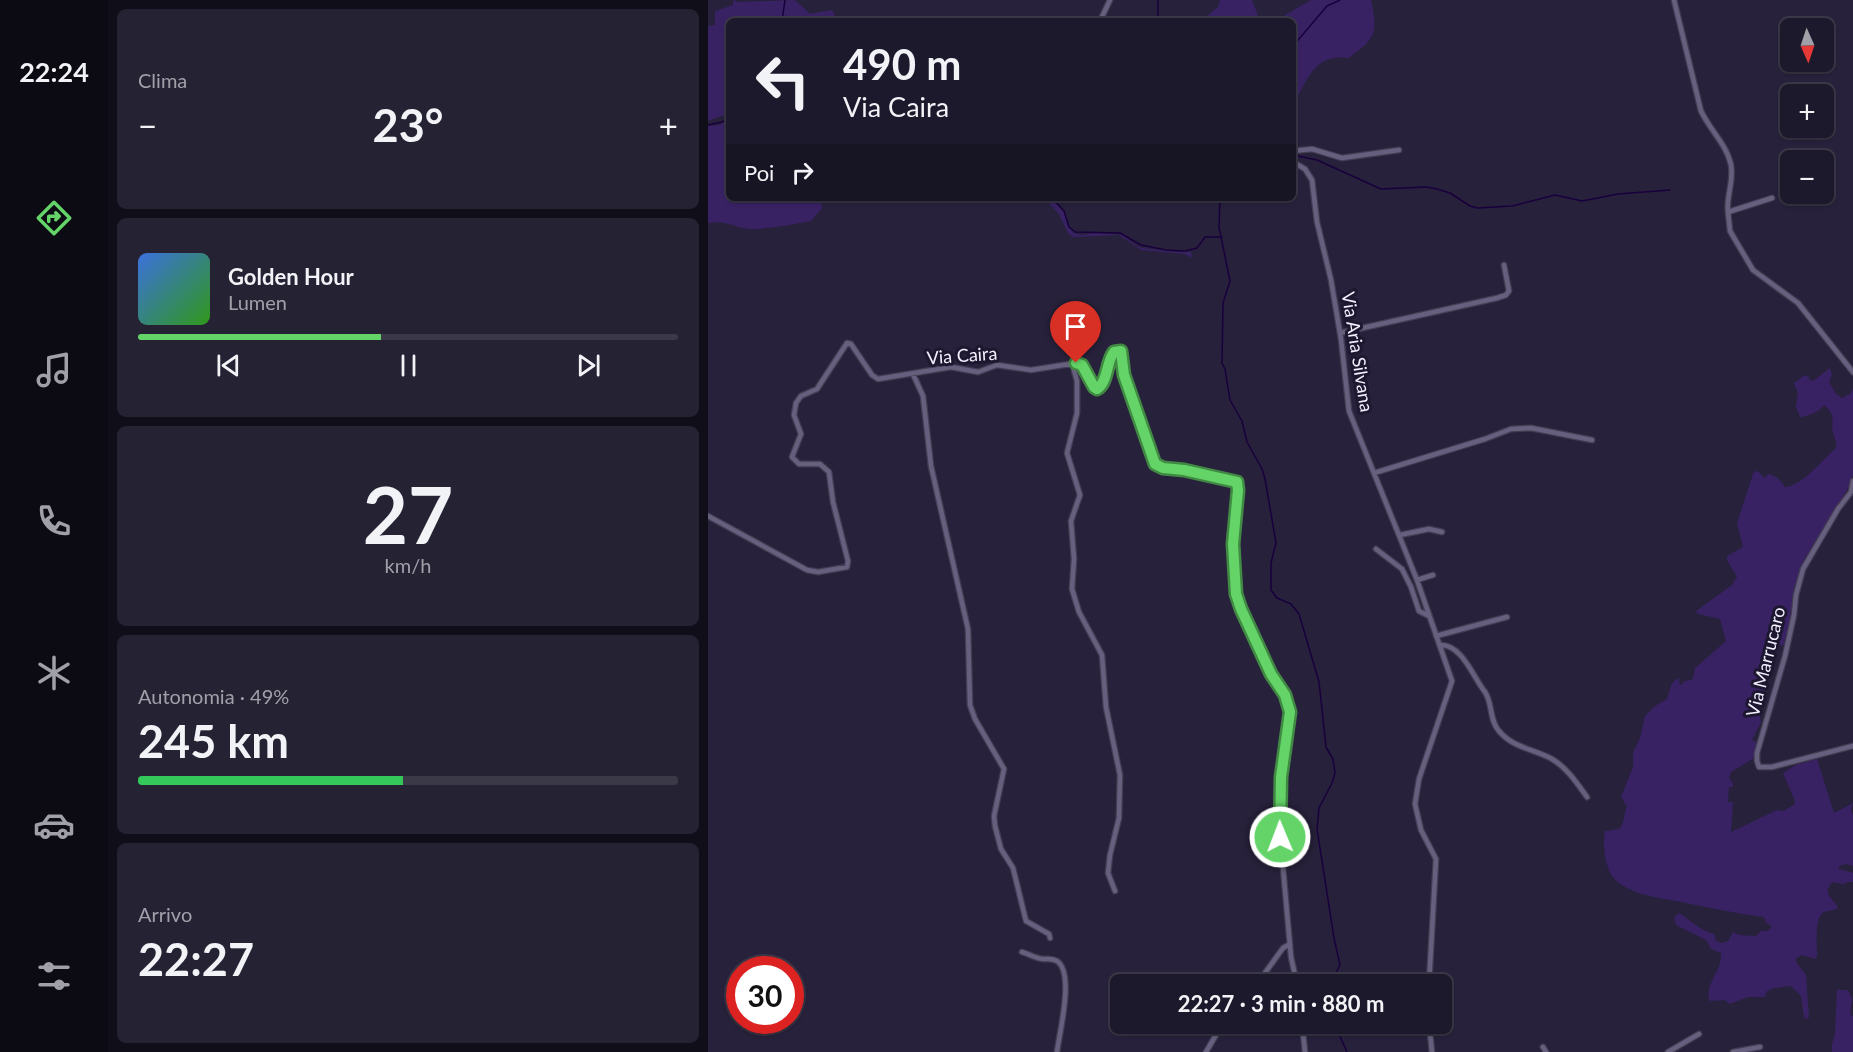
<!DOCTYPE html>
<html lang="it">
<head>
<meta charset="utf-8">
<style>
	:root { --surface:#1d192c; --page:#252234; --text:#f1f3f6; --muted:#a0a0a9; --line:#3b3848; --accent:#64d468 }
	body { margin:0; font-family:Lato,sans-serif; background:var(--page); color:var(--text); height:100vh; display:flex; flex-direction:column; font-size:22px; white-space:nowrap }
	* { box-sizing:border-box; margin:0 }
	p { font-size:20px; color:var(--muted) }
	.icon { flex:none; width:33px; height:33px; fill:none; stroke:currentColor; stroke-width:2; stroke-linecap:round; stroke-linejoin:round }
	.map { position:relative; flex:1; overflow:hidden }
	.sheet { display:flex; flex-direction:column; gap:9px; padding:9px; background:#100e18; width:600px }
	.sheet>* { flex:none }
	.top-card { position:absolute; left:18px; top:18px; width:570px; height:183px; border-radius:9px; box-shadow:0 2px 4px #0004,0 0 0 2px var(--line); background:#1d192c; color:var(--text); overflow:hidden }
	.needle { width:39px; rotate:177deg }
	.fabs { position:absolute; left:1072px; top:18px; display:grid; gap:12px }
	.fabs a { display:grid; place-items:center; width:54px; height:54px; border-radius:9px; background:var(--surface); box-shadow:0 2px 4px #0004,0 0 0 2px var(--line); font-size:30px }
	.speed { position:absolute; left:18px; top:956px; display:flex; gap:12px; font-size:30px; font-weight:700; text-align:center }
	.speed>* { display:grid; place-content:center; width:78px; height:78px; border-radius:50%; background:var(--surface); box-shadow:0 2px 4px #0004,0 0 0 2px var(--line); line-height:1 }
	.speed .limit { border:9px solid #d22; background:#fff; color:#111 }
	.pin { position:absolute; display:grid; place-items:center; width:51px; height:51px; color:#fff; margin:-62px -26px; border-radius:50% 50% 50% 0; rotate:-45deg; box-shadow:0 0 6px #0007 }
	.pin .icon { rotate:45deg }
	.me { position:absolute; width:66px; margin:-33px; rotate:359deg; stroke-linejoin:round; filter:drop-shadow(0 0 4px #0008) }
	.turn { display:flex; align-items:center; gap:21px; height:126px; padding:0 18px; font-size:27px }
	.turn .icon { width:78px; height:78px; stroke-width:2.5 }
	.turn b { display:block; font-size:42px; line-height:51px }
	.then { display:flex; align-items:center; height:57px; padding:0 18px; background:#0003; gap:12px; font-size:22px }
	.big { font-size:45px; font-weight:700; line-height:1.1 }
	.sheet .card { flex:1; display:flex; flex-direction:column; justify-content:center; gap:9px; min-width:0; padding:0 21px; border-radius:9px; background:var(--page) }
	.sheet .dial { align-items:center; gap:0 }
	.dial b { font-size:78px; line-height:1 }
	.song { display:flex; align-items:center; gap:18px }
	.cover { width:72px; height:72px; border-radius:9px; background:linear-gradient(135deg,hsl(220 70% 55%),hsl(110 70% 35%)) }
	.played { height:6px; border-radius:3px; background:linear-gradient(90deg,var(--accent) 45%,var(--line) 45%) }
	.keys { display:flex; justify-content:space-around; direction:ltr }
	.heat { display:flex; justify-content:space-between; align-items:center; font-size:33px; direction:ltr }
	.charge { height:9px; border-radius:4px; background:linear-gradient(90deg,#34c759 49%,var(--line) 0) }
	.trip { position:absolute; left:402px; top:974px; width:342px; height:60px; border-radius:9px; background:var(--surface); box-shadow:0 2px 4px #0004,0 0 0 2px var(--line); font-weight:700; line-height:60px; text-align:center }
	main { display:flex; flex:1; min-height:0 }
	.tab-bar { display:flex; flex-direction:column; width:108px; justify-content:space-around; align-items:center; background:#0c0a12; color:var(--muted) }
	.tab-bar .icon { width:42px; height:42px }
	.tab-bar .on { color:var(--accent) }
	.tab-bar b { font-size:27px; color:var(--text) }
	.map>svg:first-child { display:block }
</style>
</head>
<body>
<main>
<nav class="tab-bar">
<b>22:24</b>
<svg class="icon on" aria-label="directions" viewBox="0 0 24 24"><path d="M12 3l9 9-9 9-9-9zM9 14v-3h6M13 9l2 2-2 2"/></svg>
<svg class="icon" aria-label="music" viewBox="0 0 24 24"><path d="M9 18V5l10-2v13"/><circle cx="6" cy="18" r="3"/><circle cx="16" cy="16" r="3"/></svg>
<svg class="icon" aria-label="phone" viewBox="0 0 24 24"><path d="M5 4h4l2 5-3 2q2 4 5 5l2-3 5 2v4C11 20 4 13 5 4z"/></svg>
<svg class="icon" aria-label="climate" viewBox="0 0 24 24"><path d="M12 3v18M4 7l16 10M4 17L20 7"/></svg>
<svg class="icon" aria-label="car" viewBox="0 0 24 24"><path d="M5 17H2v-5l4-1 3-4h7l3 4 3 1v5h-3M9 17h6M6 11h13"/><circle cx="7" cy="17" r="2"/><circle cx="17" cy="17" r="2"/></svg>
<svg class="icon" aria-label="filters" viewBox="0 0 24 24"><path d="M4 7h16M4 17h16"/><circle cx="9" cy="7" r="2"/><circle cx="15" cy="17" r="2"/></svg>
</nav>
<section class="sheet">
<div class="card"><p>Clima</p>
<div class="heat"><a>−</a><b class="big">23°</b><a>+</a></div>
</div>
<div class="card">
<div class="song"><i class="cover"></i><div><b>Golden Hour</b><p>Lumen</p></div></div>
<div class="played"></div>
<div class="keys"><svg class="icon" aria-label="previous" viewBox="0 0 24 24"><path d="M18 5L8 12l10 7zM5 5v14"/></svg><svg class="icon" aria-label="pause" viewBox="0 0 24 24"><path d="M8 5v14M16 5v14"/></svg><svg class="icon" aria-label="next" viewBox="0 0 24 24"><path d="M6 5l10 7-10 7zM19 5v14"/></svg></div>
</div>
<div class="card dial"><b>27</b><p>km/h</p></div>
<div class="card"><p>Autonomia · 49%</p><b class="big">245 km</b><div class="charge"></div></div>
<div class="card"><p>Arrivo</p><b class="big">22:27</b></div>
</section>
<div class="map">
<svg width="1145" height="1052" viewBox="0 0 1145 1052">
	<rect width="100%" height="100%" fill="#27213b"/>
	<path fill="#382264" d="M 25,0 L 31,2 L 87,0 L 102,14 L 124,10 L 128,18 L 125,21 L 21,21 L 21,113 L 0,121 L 0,26 L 7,25 L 7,11 L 25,5 Z
		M 512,0 L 544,0 L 552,21 L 493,21 L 510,7 Z
		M 603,0 L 663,0 C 670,33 668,39 640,58 C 606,53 599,81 585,105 L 585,21 L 567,21 Z
		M 21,119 L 21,198 L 113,198 L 114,208 L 103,221 C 83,225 62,229 42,229 C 26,228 20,220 0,223 L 0,126 L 11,125 Z
		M 336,198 L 343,198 L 356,213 L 360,226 L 367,234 L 375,235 L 387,233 L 414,235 L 429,246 L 435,248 L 467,252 L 483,252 L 484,258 L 477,254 L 433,250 L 411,235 L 365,237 L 360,233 L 351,214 Z
		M 1122,368 L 1124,375 L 1121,382 L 1128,394 L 1134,398 L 1143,393 L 1145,388 L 1145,475 L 1139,490 L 1096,560 L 1078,644 L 1060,649 L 1056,670 L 1055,698 L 1051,714 L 1053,722 L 1044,740 L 1050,743 L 1046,758 L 1023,772 L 1021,778 L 1025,783 L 1025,787 L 1021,787 L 1020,802 L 1025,802 L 1023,832 L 1069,810 L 1075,811 L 1086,805 L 1087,801 L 1075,773 L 1088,765 L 1109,759 L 1126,813 L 1145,803 L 1143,809 L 1145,816 L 1145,866 L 1138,864 L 1131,866 L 1131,869 L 1145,873 L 1145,882 L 1139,882 L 1136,884 L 1125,882 C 1112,894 1126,898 1130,908 C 1126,911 1121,910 1116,912 C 1106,917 1109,945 1109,956 L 1108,959 L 1094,955 L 1088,958 L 1088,962 L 1098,975 L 1101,1017 L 1099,1019 L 1096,1017 L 1093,996 L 1083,986 L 1066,988 L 1059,991 L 1057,997 L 1040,997 L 1022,1004 L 1016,1000 L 1002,1001 C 995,985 1015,970 1013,953 L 1003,949 L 998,940 L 968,925 L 966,918 L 971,913 C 982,920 993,931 1006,934 L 1008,941 L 1013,943 L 1020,941 L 1025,932 L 1031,935 L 1048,936 L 1053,931 L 1060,931 L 1064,926 L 1058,923 L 1056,917 C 1030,914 1004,908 978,903 C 956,898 930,897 911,883 C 897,873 894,847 897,831 L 911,829 C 917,824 915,814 919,807 L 913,797 L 925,767 L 925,753 L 932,738 L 937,716 L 947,706 L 959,699 L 963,685 L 968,679 L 971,679 L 971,683 L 974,685 L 975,682 L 985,679 L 987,668 L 1018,641 L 1012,619 L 990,614 L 988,611 L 1024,585 L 1029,577 L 1019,560 L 1019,556 L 1035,547 L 1029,523 L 1045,474 L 1047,471 L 1051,472 L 1056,478 L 1061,474 C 1070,477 1072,480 1077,487 C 1093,487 1115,459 1128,448 C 1129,442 1127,439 1125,433 C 1122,422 1130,417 1116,405 C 1112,411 1100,417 1092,417 L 1088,407 L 1090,393 L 1086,383 L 1097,375 L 1101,377 L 1101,380 L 1105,381 Z
		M 1129,990 L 1140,990 L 1144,999 L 1142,1013 L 1145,1017 L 1145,1052 L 1124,1052 L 1124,1044 L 1127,1034 Z"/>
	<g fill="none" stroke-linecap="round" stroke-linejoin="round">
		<path stroke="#19003d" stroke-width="1.5" d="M 74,21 L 77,0
			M 450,21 L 450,0
			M 585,46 L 619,6 L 632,0
			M 0,125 L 14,122 L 21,118
			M 585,155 L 609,160 L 673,189 L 718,187 L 729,189 L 742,193 L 762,206 L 769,208 L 804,206 L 847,195 L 874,201 L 910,194 L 962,190
			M 344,198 L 356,211 L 361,227 L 367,232 L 412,233 L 433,245 L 458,250 L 477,251 L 489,248 L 497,237 L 514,237
			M 512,198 L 511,227 L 522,281 L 515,303 L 514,363 L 517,369 L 522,400 L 534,421 L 539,442 L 554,469 L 557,479 L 568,543 L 563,563 L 563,590 L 569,598 L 583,604 L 591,614 L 611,682 L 618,747 L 625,759 L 627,773 L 624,783 L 611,808 L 609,829 L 626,938 L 632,965 L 627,975 L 615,984
			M 626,1023 L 639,1052"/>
		<defs>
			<path id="street" d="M 966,0 L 993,111 C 1002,130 1019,145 1023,165 C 1026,182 1018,196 1020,212
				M 392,21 L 402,0
				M 585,151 L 604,149 L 634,158 L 691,150
				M 585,162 L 597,169 L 604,180 L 609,222 L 623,280 L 633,339 L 641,411 L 709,580 L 744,681 L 711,779 L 707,804 L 713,830 L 728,859 L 721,984
				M 1064,198 L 1020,212 L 1022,231 L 1045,270 L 1090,303 L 1145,372
				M 632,333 L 789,298 L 798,295 L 801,291 L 796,265
				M 364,363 L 369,381 L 369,413 L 359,453 L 372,495 L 363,521 L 366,559 L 364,589 L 371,612 L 394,655 L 398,707 L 412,775 L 411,818 L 402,855 L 400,873 L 407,891
				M 205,374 L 215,396 L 223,466 L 260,629 L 262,705 L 267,719 L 296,769 L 286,816 L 287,826 L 293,849 L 305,868 L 318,921 L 341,934 L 342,938
				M 666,473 L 777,439 L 803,429 L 823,428 L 884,440
				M 1145,481 L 1143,492 L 1130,509 L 1095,569 L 1088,595 L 1086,615 L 1077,656 L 1049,753 L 1049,761 L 1051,767 L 1064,767 L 1145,746
				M 0,516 L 99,570 L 110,572 L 139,567 L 140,561 L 125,502 L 121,472 L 112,464 L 91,464 L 84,457 L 93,434 L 86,415 L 88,403 L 93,396 L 109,389 L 139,343 L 143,344 L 164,375 L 170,379 L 243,367 L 270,372 L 289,365 L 323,370 L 368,363 C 381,367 379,382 389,389 C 400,383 398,362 406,352 L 413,351 L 416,375 L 447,464 L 455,468 L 476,470 L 529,482 L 530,490 L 525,544 L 528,594 L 533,609 L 563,673 L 577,695 L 582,712 L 575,756 L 571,823 L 583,957 L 589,984
				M 692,535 L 721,529 L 734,532
				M 668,549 L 694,569 L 703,587 L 711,611 L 721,616
				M 709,580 L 725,575
				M 728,636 L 799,617
				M 732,645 C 754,644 765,677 777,692 C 785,704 781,720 791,731 C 805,748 826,749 844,759 C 859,768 869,783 879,797
				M 314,952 C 321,954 329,959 336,959 C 341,959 344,958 349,961 C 367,973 351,1034 349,1052
				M 549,984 L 575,948 L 582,944
				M 594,1023 L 597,1052
				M 721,1023 L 724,1052
				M 835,1047 L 838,1052
				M 498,1052 L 515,1023
				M 960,1052 L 991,1034
				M 1025,1052 L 1052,1047"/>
		</defs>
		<use href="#street" stroke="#423d52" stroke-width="7"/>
		<use href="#street" stroke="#665f7d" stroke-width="4.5"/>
	</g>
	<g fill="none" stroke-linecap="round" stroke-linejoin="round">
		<defs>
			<path id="route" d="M 368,363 L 374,365 L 386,387 L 389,389 C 400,383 398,362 406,352 L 413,351 L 416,375 L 447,464 L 455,468 L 476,470 L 529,482 L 530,490 L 525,544 L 528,594 L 533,609 L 563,674 L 577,695 L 582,712 L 573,777 L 572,837"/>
		</defs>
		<use href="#route" stroke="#418a44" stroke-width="15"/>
		<use href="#route" stroke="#64d468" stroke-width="10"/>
	</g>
	<g text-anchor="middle" stroke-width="6" stroke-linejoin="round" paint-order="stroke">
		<g font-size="18" fill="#f2f0fe" stroke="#1e1730">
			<text transform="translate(649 352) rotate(81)" y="6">Via Aria Silvana</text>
			<text transform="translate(254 356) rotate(-4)" y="6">Via Caira</text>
			<text transform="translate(1058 662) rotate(-76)" y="6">Via Marrucaro</text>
		</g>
	</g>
</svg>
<div class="fabs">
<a><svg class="needle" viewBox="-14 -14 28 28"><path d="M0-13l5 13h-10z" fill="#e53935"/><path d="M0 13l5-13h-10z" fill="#a0a0a9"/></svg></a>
<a>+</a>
<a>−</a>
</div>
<div class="speed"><div class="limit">30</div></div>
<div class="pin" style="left:368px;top:363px;background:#d93025"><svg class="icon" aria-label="arrive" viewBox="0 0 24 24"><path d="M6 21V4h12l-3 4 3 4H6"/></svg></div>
<svg class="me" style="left:572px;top:837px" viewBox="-20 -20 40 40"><circle r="17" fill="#64d468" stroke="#fff" stroke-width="3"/><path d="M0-11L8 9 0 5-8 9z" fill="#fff"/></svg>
<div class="trip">22:27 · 3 min · 880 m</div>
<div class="top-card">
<div class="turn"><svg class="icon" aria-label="left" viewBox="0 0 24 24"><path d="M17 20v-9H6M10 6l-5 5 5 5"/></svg><div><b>490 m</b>Via Caira</div></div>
<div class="then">Poi<svg class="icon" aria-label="right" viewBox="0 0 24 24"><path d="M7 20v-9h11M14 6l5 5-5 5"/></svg></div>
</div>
</div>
</main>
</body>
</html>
